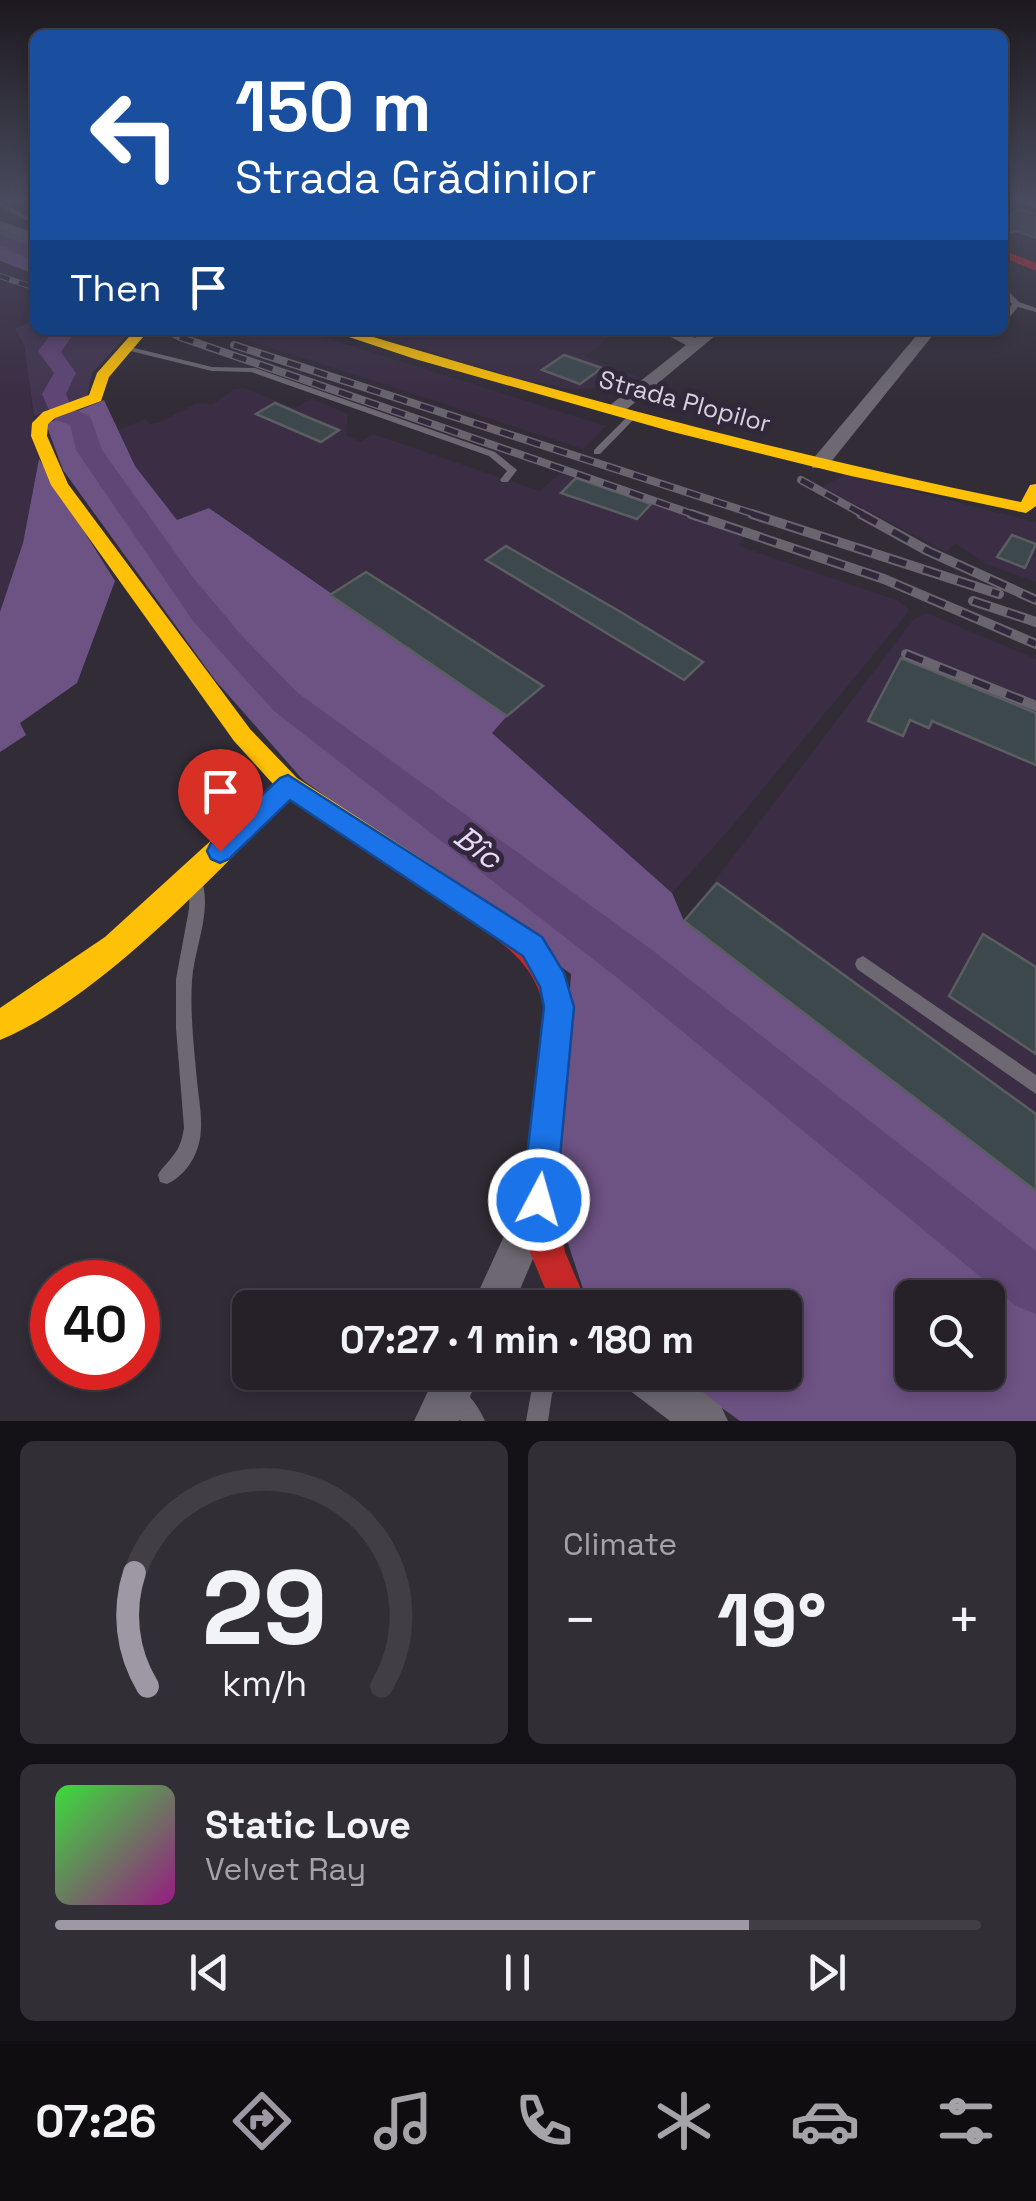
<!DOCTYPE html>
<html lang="en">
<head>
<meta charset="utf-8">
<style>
	:root { --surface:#262129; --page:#322e35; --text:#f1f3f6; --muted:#a4a3a8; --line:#423e46; --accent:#9e98a4 }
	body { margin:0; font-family:"Space Grotesk",sans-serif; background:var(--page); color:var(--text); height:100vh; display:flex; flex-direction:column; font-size:38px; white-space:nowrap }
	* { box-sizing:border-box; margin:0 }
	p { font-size:32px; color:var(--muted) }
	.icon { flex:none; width:55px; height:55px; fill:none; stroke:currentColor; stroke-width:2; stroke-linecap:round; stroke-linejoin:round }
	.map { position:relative; height:1421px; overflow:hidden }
	.drawer { display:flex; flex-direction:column; gap:20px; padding:20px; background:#151217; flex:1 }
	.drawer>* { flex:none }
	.hud { position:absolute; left:30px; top:30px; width:978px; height:305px; border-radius:15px; box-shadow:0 5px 15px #0003,0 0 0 2px var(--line); background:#1a4fa0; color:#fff; overflow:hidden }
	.controls { position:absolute; left:895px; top:1280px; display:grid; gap:20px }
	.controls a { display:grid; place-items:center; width:110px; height:110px; border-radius:15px; background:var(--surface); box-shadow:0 5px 15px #0003,0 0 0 2px var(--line); font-size:50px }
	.speed { position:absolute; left:30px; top:1260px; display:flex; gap:20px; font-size:50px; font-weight:700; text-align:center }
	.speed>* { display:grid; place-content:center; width:130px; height:130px; border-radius:50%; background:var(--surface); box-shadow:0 5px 15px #0003,0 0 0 2px var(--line); line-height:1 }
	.speed .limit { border:15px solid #d22; background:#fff; color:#111 }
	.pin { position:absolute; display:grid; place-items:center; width:85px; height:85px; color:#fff; margin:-102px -42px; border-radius:50% 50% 50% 0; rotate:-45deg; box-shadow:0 0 10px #0007 }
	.pin .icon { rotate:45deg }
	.me { position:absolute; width:110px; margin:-55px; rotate:6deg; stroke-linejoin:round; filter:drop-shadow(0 0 8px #0008) }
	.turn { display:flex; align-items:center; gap:35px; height:210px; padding:0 40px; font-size:45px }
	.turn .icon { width:130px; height:130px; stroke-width:2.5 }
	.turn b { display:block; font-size:70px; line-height:85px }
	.then { display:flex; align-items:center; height:95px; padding:0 40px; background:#0003; gap:20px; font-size:38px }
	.big { font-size:75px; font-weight:600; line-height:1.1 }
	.drawer .tile { flex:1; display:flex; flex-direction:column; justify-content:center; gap:15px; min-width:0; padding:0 35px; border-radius:15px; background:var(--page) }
	.drawer .dial { align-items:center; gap:0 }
	.dial svg { height:260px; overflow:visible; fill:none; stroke:var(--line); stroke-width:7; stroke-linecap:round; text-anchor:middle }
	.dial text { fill:var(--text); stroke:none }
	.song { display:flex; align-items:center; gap:30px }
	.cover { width:120px; height:120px; border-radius:15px; background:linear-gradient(135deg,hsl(120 70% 55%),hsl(310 70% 35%)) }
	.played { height:10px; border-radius:5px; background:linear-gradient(90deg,var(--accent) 75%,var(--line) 75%) }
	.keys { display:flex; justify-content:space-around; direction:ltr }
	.heat { display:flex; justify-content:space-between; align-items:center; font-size:55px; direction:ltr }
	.drawer .tiles { flex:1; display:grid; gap:20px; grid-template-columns:1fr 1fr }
	.tile:last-child { grid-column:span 2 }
	.trip { position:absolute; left:232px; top:1290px; width:570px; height:100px; border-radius:15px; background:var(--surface); box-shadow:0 5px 15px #0003,0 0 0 2px var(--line); font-weight:600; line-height:100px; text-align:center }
	.dock { display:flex; height:160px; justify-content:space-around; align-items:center; background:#0f0d10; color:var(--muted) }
	.dock .icon { width:70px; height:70px }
	.dock .selected { color:var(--accent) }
	.dock b { font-size:45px; color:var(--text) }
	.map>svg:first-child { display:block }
</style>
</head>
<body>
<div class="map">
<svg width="1036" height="1421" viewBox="0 0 1036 1421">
	<rect width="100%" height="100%" fill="#322c37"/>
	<path fill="#3a2d44" d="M 0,261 L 35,274 L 35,320 L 15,329 L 24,345 L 39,459 L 23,543 L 0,612 Z
		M 216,330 L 301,330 L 606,426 L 583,449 Z
		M 358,330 L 605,330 L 611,333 L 599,347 L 584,356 L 639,377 L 631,384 L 573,390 L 519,379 Z
		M 244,388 L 295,408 L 312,398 L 348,414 L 346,435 L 360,442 L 373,434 L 540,491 L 560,473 L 575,478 L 745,536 L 739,546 L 896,600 L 910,610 L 729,830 L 672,893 L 491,733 L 507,716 L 210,508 L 177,521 L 135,466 L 118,430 L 145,419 L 150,424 L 160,422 L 197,403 L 213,404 L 234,389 Z
		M 845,474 L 1036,522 L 1036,582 L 986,564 L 955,543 L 946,552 L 822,487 Z
		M 927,613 L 1036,659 L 1036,1191 L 684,921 L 913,620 Z"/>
	<path fill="#433551" d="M 35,320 L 35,330 L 132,330 L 92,373 L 87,398 L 34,416 L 24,345 L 15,329 Z"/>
	<path fill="#6d5284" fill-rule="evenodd" d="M 0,229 L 35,240 L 35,274 L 0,261 Z
		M 104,400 L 135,466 L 177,520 L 209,508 L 507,716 L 492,733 L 672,893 L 684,921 L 1036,1191 L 1036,1421 L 740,1421 L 673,1373 L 785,1372 L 785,1308 L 589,1307 L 555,1204 L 571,974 L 303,780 L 215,680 L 63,470 L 46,424 ZM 912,1298 L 988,1298 L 988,1372 L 912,1372 Z
		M 39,459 L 115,581 L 77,683 L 20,723 L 26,735 L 0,752 L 0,612 L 23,543 Z"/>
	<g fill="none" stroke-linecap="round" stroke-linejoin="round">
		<path fill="#604577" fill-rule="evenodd" d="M 0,235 L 35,248 L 35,262 L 0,246 Z
			M 54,330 L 76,330 L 61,352 L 76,373 L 66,394 L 72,409 L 90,416 L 102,450 L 191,575 L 242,636 L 298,693 L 652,950 L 1036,1251 L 1036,1314 L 1016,1306 L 620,980 L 274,711 L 193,621 L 76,450 L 70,425 L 53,419 L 42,394 L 54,373 L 38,351 Z"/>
	</g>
	<path fill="#3d484c" stroke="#5a5e61" stroke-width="2.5" d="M 1019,209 L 1036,214 L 1036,238 L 1016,231 L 1002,235 L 1002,221 Z
		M 564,355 L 602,368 L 580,384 L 542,370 Z
		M 275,403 L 312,419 L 339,430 L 321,442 L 256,414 Z
		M 576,478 L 651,504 L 637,519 L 561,493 Z
		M 1012,535 L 1036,544 L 1025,568 L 997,557 Z
		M 506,546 L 619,611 L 703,662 L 684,680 L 486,560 Z
		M 366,572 L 399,593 L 543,686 L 507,716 L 330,595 Z
		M 901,658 L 1036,713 L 1036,765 L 932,721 L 929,728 L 910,720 L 903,736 L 868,721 Z
		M 717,883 L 1036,1114 L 1036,1191 L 684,921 Z
		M 983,934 L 1036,967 L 1036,1054 L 949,996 Z"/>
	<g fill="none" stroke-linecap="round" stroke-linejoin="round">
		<path fill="#6d6871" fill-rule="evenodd" d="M 0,202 L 35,220 L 35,225 L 0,206 Z
			M 1002,285 L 1019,302 L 1036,308 L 1036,312 L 1018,307 L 1002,326 L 1002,318 L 1012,304 L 1002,292 Z
			M 122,345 L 212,367 L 255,368 L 495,452 L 517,470 L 508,482 L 502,482 L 500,480 L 507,471 L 489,456 L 251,372 L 212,371 L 122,349 Z
			M 631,413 L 638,415 L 600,454 L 594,454 L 594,450 Z
			M 197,879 L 202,881 C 212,913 194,948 192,981 C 190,1014 194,1048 197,1081 C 199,1102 204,1123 199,1143 C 195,1160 183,1177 167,1184 L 160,1182 L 158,1175 C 162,1167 167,1164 172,1157 C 180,1148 182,1139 184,1128 L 176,1028 L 176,979 L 189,909 L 190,886 L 192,881 Z
			M 863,956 L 1036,1075 L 1036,1094 L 857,969 L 855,964 L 857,959 Z
			M 332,1288 L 355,1301 L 358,1308 L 329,1308 L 325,1305 L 322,1298 L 325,1291 Z
			M 419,1372 L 446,1372 C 461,1386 477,1402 485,1421 L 461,1421 L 443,1399 L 422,1379 Z
			M 541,1372 L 562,1372 L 552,1394 L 548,1421 L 526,1421 L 531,1393 Z"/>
		<path fill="#6d6871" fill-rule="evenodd" d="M 1018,202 L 1036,202 L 1036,210 Z
			M 0,221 L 35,233 L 35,241 L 0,229 Z
			M 657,330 L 678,330 L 695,338 L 705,330 L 722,330 L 621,414 L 609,414 L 609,406 L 686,345 Z
			M 921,330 L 937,330 L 826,468 L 812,468 L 812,460 Z
			M 534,1193 L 547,1199 L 553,1212 L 512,1308 L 471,1308 L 521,1199 Z
			M 437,1372 L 481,1372 L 459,1421 L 414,1421 Z
			M 619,1372 L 676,1372 L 721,1406 L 728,1421 L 670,1421 L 625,1387 Z"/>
		<path fill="#ffc107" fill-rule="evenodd" d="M 135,330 L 149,330 L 109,377 L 101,401 L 55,418 L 48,424 L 47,436 L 68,484 L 250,729 L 297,778 L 493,905 L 497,914 L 493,923 L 483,927 L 473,923 L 290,799 C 214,875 99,999 0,1040 L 0,1008 L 105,937 L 273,784 L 234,741 L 51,485 L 31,436 L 32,423 L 43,412 L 89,395 L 97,373 Z
			M 328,330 L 350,330 C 571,397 794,456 1021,502 L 1030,485 L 1036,484 L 1036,506 L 1026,513 L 851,476 L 673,432 L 415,359 Z"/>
		<path fill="#c62828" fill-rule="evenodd" d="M 1002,250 L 1036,263 L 1036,271 L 1002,257 Z
			M 483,901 L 543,941 L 559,964 L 574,1007 L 556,1200 L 565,1252 L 589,1308 L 553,1308 L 530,1252 L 522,1200 L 544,1007 C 534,965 508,946 473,923 L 469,914 L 473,905 Z"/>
		<defs>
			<path id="rail-far2" d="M 0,276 L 35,288
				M 162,330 L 186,340"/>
			<path id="rail-far1" d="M 180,337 L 698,516
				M 234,345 L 760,516
				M 801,480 L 866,516"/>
			<path id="rail" d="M 691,514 L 884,579 L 1036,644
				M 752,514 L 999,594
				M 861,514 L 928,551 L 1036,600
				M 973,601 L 1036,622
				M 906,654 L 1036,706"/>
		</defs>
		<use href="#rail-far2" stroke="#69646e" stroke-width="6"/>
		<use href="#rail-far1" stroke="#69646e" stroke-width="8"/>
		<use href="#rail" stroke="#69646e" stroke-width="10"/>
		<use href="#rail-far2" stroke="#32283b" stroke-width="4" stroke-dasharray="10" stroke-linecap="butt"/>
		<use href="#rail-far1" stroke="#32283b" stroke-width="5" stroke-dasharray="14" stroke-linecap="butt"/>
		<use href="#rail" stroke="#32283b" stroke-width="6" stroke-dasharray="18" stroke-linecap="butt"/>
	</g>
	<linearGradient id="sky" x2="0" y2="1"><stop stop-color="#1c181e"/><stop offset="0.5" stop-color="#494b5e"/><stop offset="1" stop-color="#494b5e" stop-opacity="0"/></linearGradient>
	<rect width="1036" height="401" fill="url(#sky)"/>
	<path fill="#1a73e8" stroke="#114b97" stroke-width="2.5" d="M 288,775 L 542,937 L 564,973 L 574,1007 L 556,1200 L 551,1212 L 539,1217 L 527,1212 L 522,1200 L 544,1007 L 540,987 L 523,956 L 290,800 L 229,859 L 220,863 L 211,859 L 207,851 L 211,843 L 280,778 Z"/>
	<g text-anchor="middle" stroke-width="10" stroke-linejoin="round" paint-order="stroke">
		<g font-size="25" fill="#d8d2de" stroke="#32283b">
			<text transform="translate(685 401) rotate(15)" y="9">Strada Plopilor</text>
		</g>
		<g font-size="32" font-style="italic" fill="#e9d8f9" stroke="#32283b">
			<text transform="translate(478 847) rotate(37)" y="11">Bîc</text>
		</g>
	</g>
</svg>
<div class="controls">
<a><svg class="icon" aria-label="search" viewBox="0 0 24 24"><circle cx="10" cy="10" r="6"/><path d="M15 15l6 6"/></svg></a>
</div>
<div class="speed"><div class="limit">40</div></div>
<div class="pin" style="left:220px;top:851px;background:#d93025"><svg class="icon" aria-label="arrive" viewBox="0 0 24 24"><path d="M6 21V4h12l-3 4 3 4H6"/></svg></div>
<svg class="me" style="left:539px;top:1200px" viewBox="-20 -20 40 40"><circle r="17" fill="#1a73e8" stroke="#fff" stroke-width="3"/><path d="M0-11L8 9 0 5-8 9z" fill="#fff"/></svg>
<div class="trip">07:27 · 1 min · 180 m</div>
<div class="hud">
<div class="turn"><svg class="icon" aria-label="left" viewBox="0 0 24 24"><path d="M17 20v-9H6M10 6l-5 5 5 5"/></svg><div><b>150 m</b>Strada Grădinilor</div></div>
<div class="then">Then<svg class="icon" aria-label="arrive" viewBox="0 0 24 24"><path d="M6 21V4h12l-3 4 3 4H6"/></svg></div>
</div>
</div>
<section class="drawer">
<div class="tiles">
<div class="tile dial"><svg viewBox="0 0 100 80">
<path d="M14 69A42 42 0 1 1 86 69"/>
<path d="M14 69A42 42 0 0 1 10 34" stroke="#9e98a4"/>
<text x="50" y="56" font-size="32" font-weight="700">29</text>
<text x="50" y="72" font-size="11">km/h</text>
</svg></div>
<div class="tile"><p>Climate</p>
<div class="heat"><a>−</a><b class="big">19°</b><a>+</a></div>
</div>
<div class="tile">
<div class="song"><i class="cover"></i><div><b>Static Love</b><p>Velvet Ray</p></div></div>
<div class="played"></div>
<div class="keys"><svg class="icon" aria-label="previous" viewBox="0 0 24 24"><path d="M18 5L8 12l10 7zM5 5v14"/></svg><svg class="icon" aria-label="pause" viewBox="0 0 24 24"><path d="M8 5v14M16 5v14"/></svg><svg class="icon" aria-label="next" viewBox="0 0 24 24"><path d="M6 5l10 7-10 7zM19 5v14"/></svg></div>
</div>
</div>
</section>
<nav class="dock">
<b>07:26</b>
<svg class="icon selected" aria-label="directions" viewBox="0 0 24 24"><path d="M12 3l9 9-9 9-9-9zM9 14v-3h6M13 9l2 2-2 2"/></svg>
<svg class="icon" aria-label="music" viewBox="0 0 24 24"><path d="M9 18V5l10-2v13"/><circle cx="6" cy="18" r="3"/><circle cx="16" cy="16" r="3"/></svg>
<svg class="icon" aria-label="phone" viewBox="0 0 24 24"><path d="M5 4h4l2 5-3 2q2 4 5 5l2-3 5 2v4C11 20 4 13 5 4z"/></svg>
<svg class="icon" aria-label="climate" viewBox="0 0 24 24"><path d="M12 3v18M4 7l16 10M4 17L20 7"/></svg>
<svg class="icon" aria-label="car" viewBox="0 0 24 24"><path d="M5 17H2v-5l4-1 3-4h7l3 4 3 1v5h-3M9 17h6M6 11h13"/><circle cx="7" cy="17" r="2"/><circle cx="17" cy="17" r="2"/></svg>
<svg class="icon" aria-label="filters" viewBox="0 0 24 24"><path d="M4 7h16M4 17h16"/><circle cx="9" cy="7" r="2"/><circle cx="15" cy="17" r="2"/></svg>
</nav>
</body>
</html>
